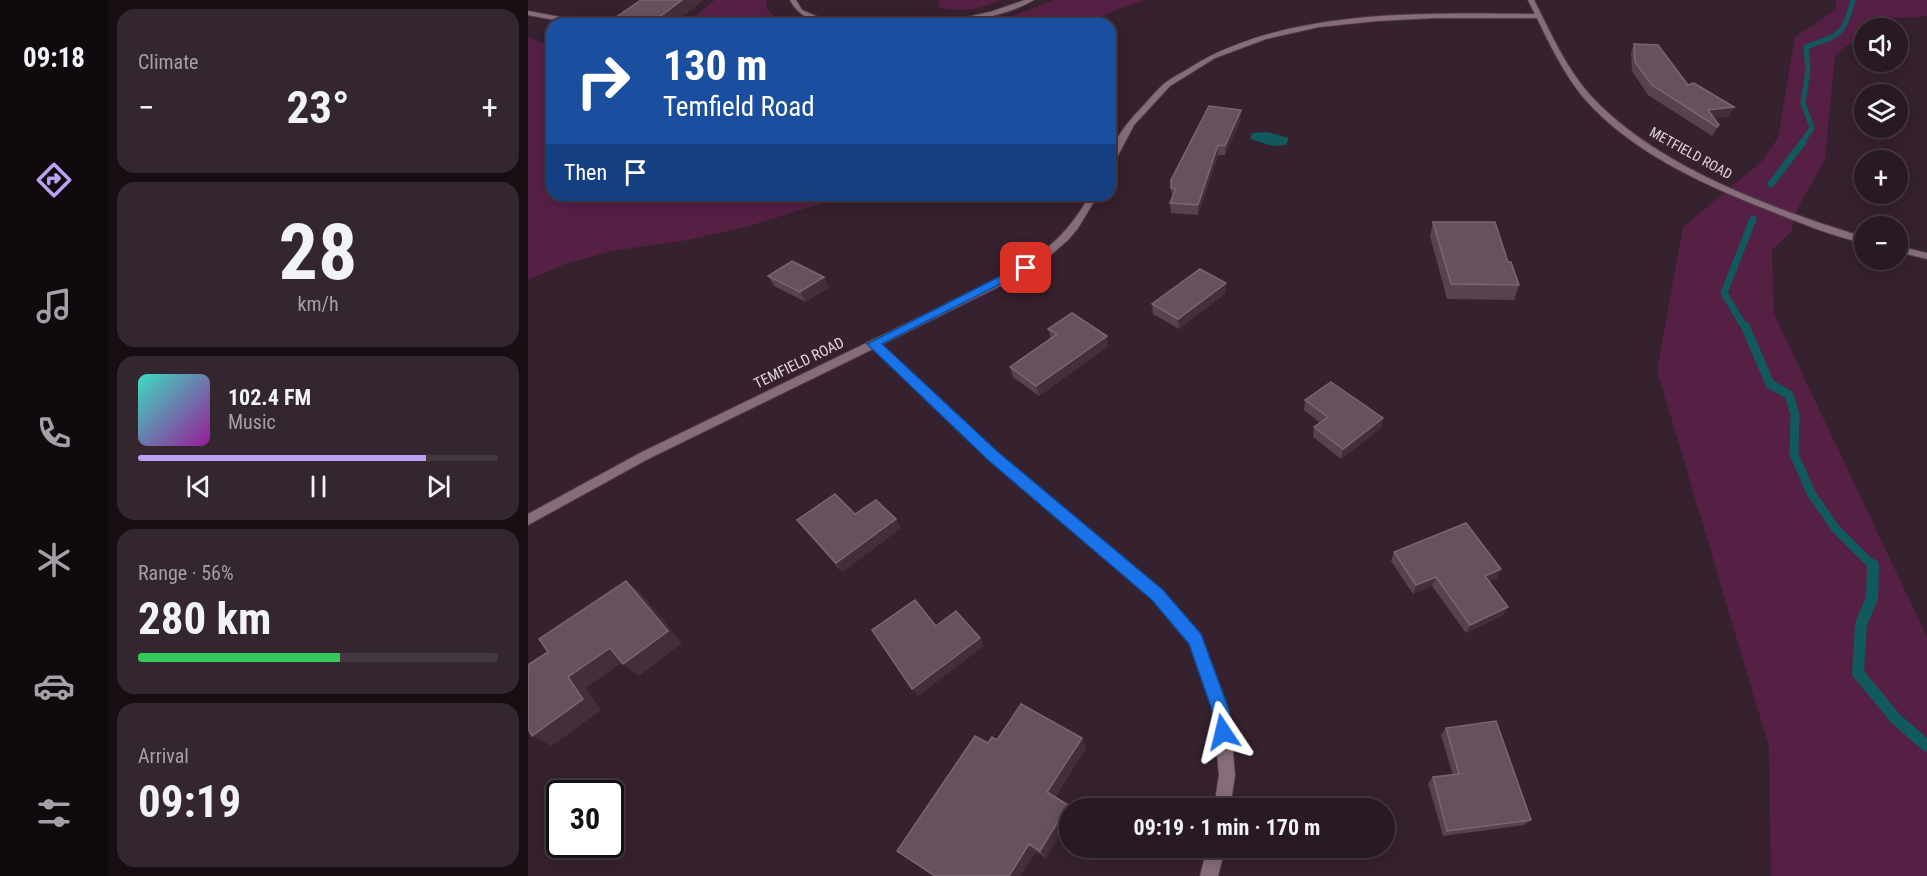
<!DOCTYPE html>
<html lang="en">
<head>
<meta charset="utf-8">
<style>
	:root { --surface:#281922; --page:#34262f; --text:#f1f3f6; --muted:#a5a0a5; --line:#443840; --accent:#bca0f2 }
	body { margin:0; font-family:"Roboto Condensed",sans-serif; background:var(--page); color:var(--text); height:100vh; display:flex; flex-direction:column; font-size:22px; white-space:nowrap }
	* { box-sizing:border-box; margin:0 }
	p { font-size:20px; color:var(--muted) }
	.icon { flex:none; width:33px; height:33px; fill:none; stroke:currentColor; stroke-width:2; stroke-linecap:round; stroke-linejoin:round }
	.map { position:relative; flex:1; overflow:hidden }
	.side { display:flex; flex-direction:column; gap:9px; padding:9px; background:#160e13; width:420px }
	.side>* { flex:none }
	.hud { position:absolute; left:18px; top:18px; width:570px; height:183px; border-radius:18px; box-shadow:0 3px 15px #0003,0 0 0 2px var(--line); background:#1a4fa0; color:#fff; overflow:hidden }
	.fabs { position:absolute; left:1326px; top:18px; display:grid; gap:12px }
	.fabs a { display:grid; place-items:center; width:54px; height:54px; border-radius:50%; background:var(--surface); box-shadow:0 3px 15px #0003,0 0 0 2px var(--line); font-size:30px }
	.speed { position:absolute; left:18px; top:780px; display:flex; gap:12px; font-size:30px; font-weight:700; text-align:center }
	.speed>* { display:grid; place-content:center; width:78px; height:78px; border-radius:50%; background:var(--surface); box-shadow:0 3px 15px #0003,0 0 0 2px var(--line); line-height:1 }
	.speed .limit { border:3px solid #111; border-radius:9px; background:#fff; color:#111 }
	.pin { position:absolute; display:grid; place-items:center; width:51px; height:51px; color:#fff; margin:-26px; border-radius:12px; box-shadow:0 3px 9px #0006 }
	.me { position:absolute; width:66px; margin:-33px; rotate:350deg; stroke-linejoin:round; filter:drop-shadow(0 0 4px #0008) }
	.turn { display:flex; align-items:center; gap:21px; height:126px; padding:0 18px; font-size:27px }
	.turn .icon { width:78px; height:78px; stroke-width:2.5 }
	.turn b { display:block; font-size:42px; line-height:51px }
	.then { display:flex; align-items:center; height:57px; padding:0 18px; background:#0003; gap:12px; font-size:22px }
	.big { font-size:45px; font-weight:700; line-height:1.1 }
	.side .card { flex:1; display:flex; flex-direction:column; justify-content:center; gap:9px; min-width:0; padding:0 21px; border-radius:18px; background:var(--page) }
	.side .dial { align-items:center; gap:0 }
	.dial b { font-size:78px; line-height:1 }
	.song { display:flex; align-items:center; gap:18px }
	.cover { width:72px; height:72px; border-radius:9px; background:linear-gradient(135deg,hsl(170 70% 55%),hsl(300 70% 35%)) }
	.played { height:6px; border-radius:3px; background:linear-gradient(90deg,var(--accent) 80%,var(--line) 80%) }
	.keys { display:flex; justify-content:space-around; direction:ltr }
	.heat { display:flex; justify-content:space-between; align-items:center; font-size:33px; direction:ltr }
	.charge { height:9px; border-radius:4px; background:linear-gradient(90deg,#34c759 56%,var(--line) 0) }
	.trip { position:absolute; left:531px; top:798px; width:336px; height:60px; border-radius:30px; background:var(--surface); box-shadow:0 3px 15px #0003,0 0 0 2px var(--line); font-weight:700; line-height:60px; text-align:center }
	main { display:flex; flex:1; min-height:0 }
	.menu { display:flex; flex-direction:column; width:108px; justify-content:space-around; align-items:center; background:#100a0e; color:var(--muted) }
	.menu .icon { width:42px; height:42px }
	.menu .selected { color:var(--accent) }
	.menu b { font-size:27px; color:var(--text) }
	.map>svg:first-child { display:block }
</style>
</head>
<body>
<main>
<nav class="menu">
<b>09:18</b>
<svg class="icon selected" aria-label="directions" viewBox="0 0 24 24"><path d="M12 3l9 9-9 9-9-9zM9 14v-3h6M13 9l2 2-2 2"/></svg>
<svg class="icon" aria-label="music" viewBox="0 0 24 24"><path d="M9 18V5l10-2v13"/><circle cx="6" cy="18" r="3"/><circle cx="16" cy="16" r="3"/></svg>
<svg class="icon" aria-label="phone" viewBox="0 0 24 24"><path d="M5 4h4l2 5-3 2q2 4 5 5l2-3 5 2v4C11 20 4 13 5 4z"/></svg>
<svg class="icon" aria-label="climate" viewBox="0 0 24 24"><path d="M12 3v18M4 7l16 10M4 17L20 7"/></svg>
<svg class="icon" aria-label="car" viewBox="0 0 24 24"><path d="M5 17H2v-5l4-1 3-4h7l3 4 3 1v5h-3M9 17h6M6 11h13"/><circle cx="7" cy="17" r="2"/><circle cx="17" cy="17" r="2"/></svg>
<svg class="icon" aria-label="filters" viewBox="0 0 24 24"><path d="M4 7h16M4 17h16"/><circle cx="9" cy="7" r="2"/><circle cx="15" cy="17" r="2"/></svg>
</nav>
<section class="side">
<div class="card"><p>Climate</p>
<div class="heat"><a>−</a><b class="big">23°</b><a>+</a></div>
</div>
<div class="card dial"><b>28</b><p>km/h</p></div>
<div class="card">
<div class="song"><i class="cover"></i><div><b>102.4 FM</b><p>Music</p></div></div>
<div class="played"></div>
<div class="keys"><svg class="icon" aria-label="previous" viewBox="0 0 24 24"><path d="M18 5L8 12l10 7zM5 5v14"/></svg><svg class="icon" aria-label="pause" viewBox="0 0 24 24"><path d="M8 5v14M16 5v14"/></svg><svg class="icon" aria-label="next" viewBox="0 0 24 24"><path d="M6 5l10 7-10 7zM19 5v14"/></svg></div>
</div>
<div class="card"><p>Range · 56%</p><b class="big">280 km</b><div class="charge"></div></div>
<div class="card"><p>Arrival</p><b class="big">09:19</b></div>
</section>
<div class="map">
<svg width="1399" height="876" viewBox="0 0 1399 876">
	<rect width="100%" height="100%" fill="#36212e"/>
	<path fill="#562045" d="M 187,0 L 238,0 L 239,10 L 256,24 L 157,24 Z
		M 412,0 L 472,0 C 453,10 431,13 410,7 Z
		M 526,0 L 618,0 L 585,11 L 562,24 L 463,24 Z
		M 1307,0 L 1399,0 L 1399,16 L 1352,19 L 1336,28 L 1336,32 L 1307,56 L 1297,159 L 1271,206 L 1263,232 L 1244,250 L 1246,314 L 1399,637 L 1399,876 L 1243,876 L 1241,747 L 1129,370 L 1155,227 L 1233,162 L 1250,138 L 1267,37 L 1309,9 Z
		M 0,37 L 24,46 L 24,195 L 320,195 L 221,226 L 160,240 L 84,251 L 37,264 L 0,280 Z"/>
	<path fill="#105a5d" d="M 739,132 L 761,138 L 758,145 L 745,146 L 722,139 L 724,133 Z"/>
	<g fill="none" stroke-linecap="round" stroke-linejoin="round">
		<path stroke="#105a5d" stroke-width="5" d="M 1274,143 L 1284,128 L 1275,103 L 1280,70 L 1278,47 C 1311,35 1316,36 1325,0"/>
		<path stroke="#105a5d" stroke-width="7" d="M 1243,184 L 1275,142
			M 1217,328 L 1196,293 L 1225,219"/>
		<path stroke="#105a5d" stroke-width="9" d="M 1217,326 L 1242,384 L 1261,395 L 1267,414 L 1266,454 L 1283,493 L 1308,529 L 1346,567"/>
		<path stroke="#105a5d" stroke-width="12" d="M 1345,565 L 1344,598 L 1333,624 L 1330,673 L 1368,719 L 1399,746"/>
		<defs>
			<path id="minor" d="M 262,0 L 268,0 L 274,10 L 306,24 C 288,24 270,16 262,0 Z
				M 497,0 L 506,0 C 481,15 436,24 407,24 L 462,12 Z
				M 1000,0 L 1006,0 C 1022,32 1038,68 1062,95 C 1128,167 1245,209 1336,237 L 1336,243 C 1307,237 1278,225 1250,214 C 1181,187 1104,154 1055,97 C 1036,74 1022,45 1009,18 L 906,18 L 849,21 L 791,27 L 738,39 L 687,58 L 642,86 L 606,125 L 586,163 L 582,166 C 582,140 601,121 617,104 C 623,97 629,90 636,84 C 644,77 654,73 663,67 C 759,8 898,13 1007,14 Z
				M 0,11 L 32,17 L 72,17 L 75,19 L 72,21 L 32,21 L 0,15 Z
				M 562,195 L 570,195 L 550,228 L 540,240 L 518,259 L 474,285 L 353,345 L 469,453 L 634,591 L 672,634 L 701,710 L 707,775 L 702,808 L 686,808 L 691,775 L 685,710 L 661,643 L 624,599 L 461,459 L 345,349 L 120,459 L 0,525 L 0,514 L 112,453 L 466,281 C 512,256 536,241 562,195 Z
				M 1370,246 L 1399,253 L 1399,259 L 1370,252 Z
				M 679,848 L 697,848 L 690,876 L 672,876 Z"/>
		</defs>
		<use href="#minor" stroke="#503d49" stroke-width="2"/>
		<use href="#minor" fill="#876d7c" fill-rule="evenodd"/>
	</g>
	<path fill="#58424f" d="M 1106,44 L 1160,85 L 1206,107 L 1201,116 L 1186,118 L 1191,125 L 1184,136 L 1120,95 L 1104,71 L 1103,53 Z
		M 713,110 L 713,119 L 697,155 L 690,155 L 670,215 L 643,213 L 642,203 L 644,198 L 643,188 Z
		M 905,222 L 980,262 L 991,285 L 986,300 L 919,299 L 902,236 Z
		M 240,276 L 301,287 L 278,302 L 246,286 Z
		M 698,293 L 651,329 L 625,314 L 624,304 Z
		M 520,329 L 580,346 L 511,396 L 485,377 L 482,367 L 523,339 Z
		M 777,400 L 855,418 L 853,428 L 813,459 L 785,437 L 786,427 L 792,423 L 776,410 Z
		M 327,514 L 373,528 L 314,572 L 276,529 L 269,520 Z
		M 866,552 L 973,569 L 969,578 L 961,581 L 980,607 L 975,615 L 938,633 L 904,586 L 885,594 L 863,561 Z
		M 918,728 L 1003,820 L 996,825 L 915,836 L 900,783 L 905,777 L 925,775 L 913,735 Z
		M 554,738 L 558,748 L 527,797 L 540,805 L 542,808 L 518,858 L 508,851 L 492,876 L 406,876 L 369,851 L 460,743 L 469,740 Z"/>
	<path fill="#442e3c" d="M 154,0 L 176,0 L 145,24 L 122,24 Z
		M 1206,107 L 1201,116 L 1177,120 L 1180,110 Z
		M 713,110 L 713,119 L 697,155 L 697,146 Z
		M 690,145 L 690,155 L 670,215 L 670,205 Z
		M 296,277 L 301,287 L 278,302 L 272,292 Z
		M 698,283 L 698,293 L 651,329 L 650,319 Z
		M 579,336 L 580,346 L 511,396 L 508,386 Z
		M 855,418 L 853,428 L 813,459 L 815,449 Z
		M 368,519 L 373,528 L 314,572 L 308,563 Z
		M 973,569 L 969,578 L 953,585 L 957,576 Z
		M 908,577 L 904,586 L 885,594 L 888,585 Z
		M 98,581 L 113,593 L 154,643 L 111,676 L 95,664 Z
		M 980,607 L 975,615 L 938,633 L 942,625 Z
		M 452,638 L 456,646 L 390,696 L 384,689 Z
		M 82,648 L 99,659 L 58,688 L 73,710 L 24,746 L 4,736 L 40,677 Z
		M 554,738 L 558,748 L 524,801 L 519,792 Z
		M 540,805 L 542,808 L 542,819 L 518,858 L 512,851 Z
		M 501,844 L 508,851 L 492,876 L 481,876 Z"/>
	<path fill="#67515e" stroke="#7a6672" stroke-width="1.5" d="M 113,0 L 154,0 L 122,24 L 78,24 Z
		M 1106,44 L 1130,45 L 1160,85 L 1166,83 L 1206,107 L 1180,110 L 1191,125 L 1189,127 L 1124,85 L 1107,62 Z
		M 681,106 L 713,110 L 697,146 L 690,145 L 670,205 L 642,203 L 648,189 L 643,188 L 643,180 Z
		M 905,222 L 967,222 L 980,262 L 983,262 L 991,285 L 923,284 Z
		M 264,261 L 296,277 L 272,292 L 240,276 Z
		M 672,269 L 698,283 L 650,319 L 624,304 Z
		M 544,313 L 579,336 L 508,386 L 482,367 L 529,334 L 520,329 Z
		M 803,382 L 855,418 L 815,449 L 786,427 L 800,417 L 777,400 Z
		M 307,494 L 327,514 L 348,500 L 368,519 L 308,563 L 269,520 Z
		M 938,523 L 973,569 L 957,576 L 980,607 L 942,625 L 908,577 L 888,585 L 866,552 Z
		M 98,581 L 140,631 L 95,664 L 82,648 L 40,677 L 55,699 L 4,736 L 0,729 L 0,665 L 20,652 L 11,639 Z
		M 387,600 L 408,626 L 428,611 L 452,638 L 384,689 L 344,630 Z
		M 493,704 L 554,738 L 519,792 L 540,805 L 512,851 L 501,844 L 481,876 L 407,876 L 369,851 L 447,736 L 460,743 L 464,737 L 469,740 Z
		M 968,721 L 1003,820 L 919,831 L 905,777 L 931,774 L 918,728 Z"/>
	<path fill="#1a73e8" stroke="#114b97" stroke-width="1.5" d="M 494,265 L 504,268 L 354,344 L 470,452 L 635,590 L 673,634 L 701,710 L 704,732 L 701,738 L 695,741 L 688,738 L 684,710 L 661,644 L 624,600 L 460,460 L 339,344 Z"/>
	<g text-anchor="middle" stroke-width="6" stroke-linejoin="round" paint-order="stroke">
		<g font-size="14" fill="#e0d2da" stroke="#36212e">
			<text transform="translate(1163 153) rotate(29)" y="5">METFIELD ROAD</text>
		</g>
		<g font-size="15" fill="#e0d2da" stroke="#36212e">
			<text transform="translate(271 363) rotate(-26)" y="5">TEMFIELD ROAD</text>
		</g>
	</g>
</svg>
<div class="fabs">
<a><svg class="icon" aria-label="sound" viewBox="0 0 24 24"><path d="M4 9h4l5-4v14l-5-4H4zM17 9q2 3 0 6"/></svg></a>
<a><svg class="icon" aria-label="layers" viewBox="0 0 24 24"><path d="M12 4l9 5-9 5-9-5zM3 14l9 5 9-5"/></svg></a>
<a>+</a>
<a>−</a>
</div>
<div class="speed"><div class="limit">30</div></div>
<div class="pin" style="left:498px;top:268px;background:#d93025"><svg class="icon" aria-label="arrive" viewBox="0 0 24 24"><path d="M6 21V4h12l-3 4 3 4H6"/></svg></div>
<svg class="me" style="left:695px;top:732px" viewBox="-20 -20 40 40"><path d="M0-17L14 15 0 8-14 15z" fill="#1a73e8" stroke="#fff" stroke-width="4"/></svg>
<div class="trip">09:19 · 1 min · 170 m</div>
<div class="hud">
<div class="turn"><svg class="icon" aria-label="right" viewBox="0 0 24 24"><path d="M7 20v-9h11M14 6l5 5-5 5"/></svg><div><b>130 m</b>Temfield Road</div></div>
<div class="then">Then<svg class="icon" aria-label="arrive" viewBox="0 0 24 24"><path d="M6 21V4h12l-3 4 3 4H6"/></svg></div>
</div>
</div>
</main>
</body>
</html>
